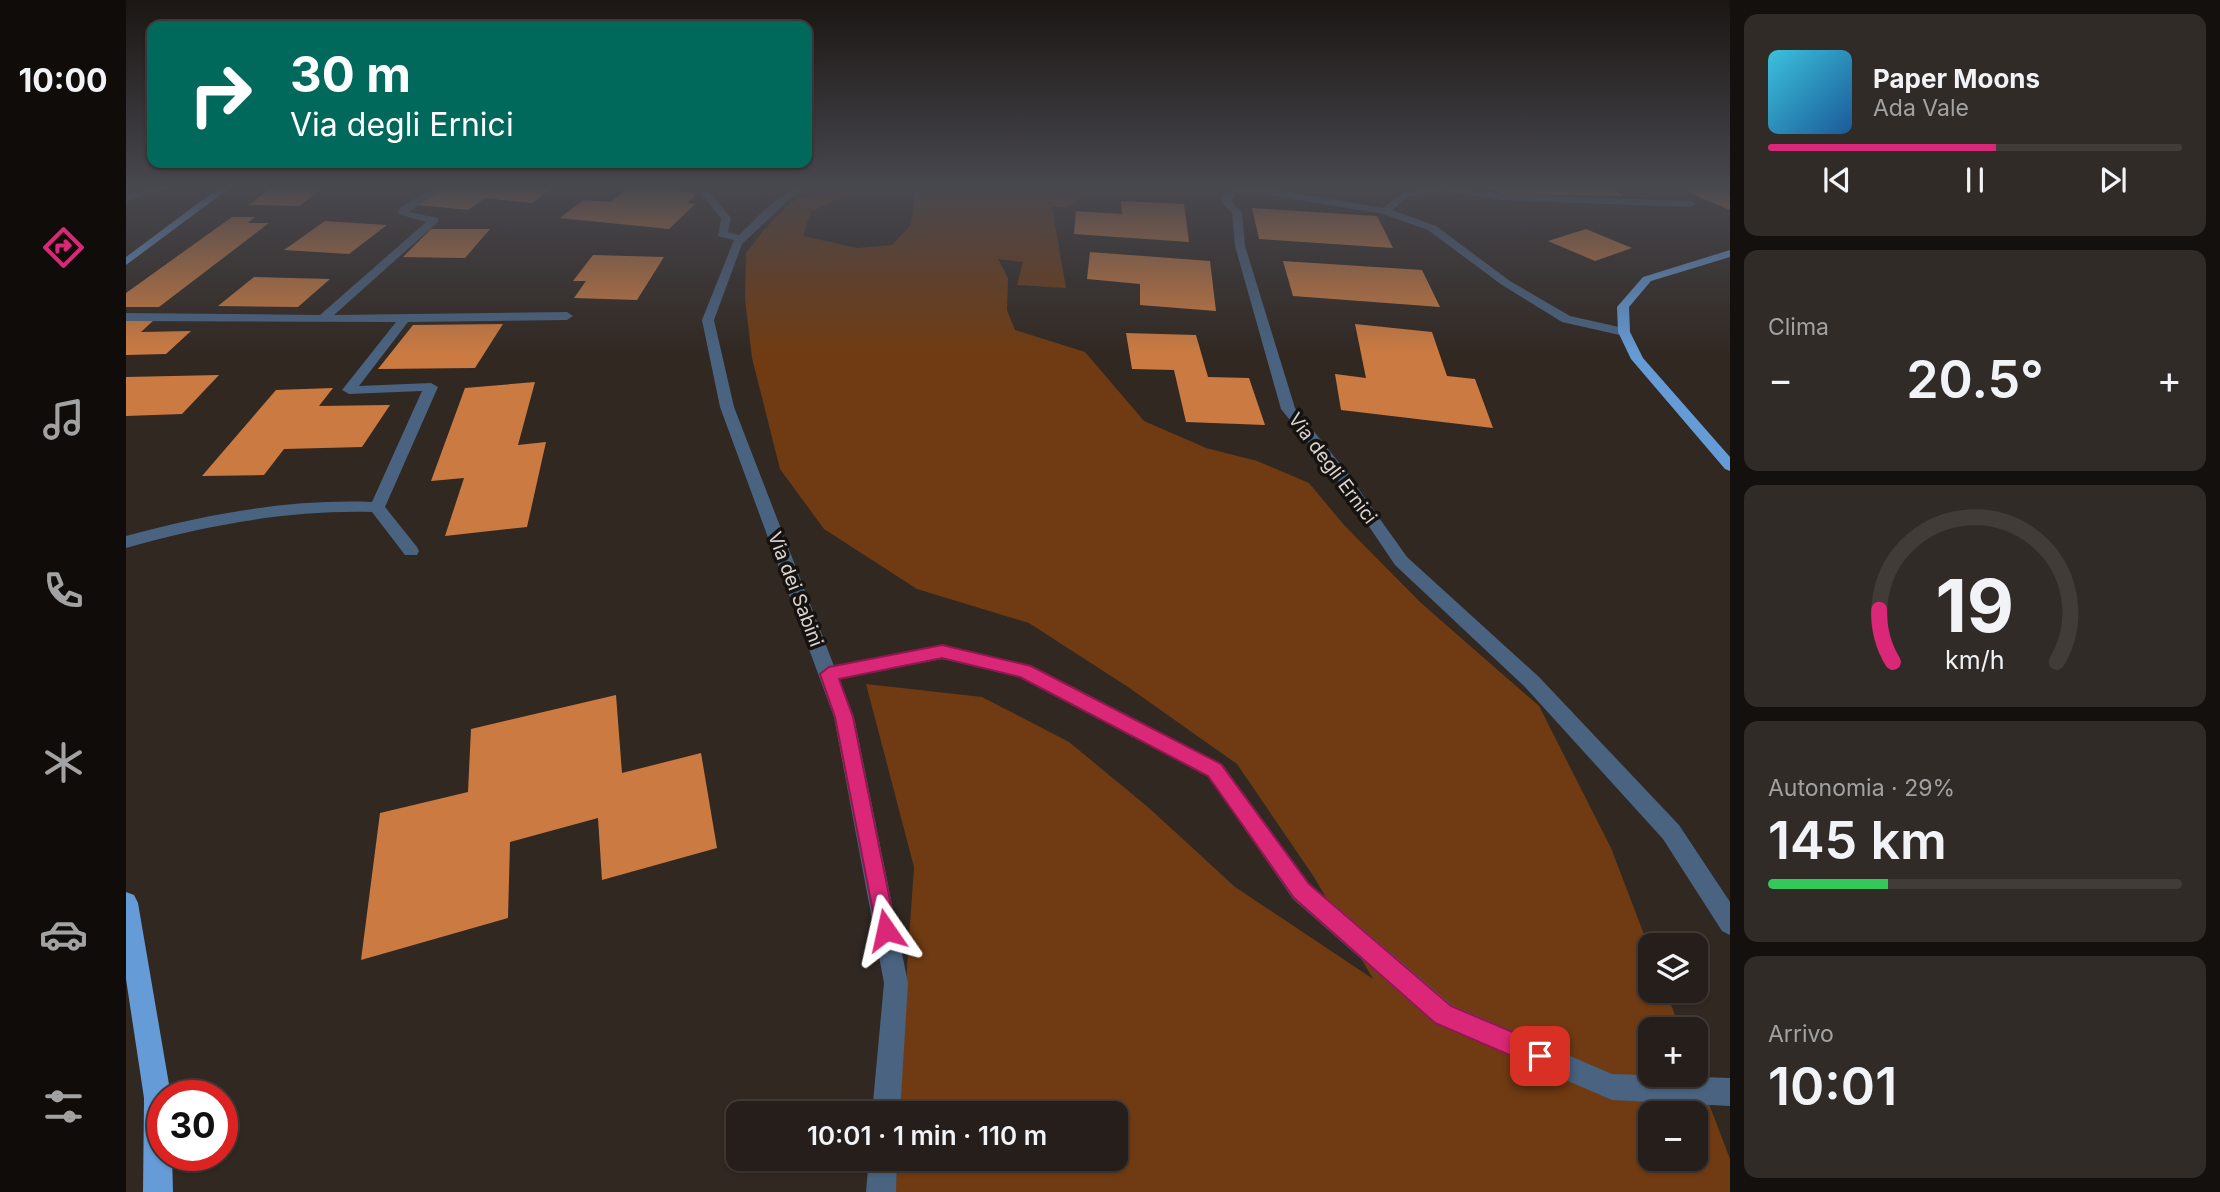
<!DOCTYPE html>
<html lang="it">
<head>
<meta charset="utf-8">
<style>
	:root { --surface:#251e1a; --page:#312b27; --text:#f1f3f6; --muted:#a3a2a2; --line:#423c39; --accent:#db2777 }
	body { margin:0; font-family:Inter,sans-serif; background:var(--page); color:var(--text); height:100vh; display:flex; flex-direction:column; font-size:26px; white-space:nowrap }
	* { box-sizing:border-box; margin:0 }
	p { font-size:23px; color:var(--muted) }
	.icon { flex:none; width:38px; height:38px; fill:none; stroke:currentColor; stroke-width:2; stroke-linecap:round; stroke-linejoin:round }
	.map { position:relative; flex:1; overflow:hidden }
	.sheet { display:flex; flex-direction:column; gap:14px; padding:14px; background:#14100e; width:490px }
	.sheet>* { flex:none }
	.top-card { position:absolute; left:21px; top:21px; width:665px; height:147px; border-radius:14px; box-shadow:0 2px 5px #0004,0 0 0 2px var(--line); background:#00695c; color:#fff; overflow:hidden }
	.tools { position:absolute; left:1512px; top:933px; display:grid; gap:14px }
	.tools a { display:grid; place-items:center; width:70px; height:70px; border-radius:14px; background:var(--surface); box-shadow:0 2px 5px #0004,0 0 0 2px var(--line); font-size:35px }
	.speed { position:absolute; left:21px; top:1080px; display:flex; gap:14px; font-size:35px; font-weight:700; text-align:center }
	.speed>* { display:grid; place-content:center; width:91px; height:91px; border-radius:50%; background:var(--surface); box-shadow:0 2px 5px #0004,0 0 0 2px var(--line); line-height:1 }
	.speed .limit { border:10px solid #d22; background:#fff; color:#111 }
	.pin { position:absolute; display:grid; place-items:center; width:60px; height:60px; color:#fff; margin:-30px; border-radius:14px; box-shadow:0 4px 10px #0006 }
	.me { position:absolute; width:77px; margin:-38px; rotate:349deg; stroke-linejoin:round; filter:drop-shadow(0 0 5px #0008) }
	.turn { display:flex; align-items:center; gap:24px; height:147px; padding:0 28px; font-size:32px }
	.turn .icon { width:91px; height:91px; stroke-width:2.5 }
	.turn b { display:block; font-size:49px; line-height:60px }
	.big { font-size:52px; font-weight:600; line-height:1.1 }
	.sheet .card { flex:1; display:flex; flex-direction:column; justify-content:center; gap:10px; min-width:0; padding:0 24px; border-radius:14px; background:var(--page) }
	.sheet .dial { align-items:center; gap:0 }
	.dial svg { height:182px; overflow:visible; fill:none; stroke:var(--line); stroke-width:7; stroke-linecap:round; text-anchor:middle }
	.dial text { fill:var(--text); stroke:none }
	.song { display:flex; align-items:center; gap:21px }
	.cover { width:84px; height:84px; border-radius:10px; background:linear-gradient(135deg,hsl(190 70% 55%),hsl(210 70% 35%)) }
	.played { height:7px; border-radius:4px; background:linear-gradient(90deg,var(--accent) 55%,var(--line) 55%) }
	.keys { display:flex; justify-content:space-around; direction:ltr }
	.heat { display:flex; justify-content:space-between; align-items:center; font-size:38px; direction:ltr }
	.charge { height:10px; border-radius:5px; background:linear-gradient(90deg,#34c759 29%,var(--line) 0) }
	.trip { position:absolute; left:600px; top:1101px; width:402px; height:70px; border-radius:14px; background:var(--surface); box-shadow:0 2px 5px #0004,0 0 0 2px var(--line); font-weight:600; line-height:70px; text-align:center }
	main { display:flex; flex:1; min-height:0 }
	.tabs { display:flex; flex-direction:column; width:126px; justify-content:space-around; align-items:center; background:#0f0c0a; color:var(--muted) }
	.tabs .icon { width:49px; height:49px }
	.tabs .active { color:var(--accent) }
	.tabs b { font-size:32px; color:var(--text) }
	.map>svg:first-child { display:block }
</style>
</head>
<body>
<main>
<nav class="tabs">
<b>10:00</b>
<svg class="icon active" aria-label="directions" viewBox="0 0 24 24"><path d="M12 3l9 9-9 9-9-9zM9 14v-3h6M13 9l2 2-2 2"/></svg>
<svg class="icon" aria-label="music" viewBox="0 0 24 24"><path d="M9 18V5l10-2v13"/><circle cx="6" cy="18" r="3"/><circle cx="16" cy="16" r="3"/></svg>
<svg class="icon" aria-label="phone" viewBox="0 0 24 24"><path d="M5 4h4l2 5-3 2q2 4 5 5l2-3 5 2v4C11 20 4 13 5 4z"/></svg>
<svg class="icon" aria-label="climate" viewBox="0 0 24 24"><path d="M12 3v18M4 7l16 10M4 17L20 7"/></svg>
<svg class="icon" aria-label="car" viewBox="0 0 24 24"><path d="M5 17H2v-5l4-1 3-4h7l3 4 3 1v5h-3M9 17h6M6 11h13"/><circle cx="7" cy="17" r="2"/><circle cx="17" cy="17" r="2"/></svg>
<svg class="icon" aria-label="filters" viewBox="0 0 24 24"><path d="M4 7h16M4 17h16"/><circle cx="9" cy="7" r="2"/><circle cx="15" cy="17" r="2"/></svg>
</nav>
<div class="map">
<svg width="1604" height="1192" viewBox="0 0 1604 1192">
	<rect width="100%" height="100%" fill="#312822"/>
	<path fill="#703b12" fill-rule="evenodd" d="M 698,187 L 731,187 L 723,194 L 685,211 L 677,236 L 731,248 L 766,245 L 785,225 L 790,187 L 1081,187 L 1078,195 L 960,194 L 940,207 L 926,207 L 940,288 L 891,285 L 897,262 L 872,259 L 882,278 L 881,310 L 889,330 L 959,352 L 1018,421 L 1080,448 L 1131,461 L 1183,483 L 1218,525 L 1295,603 L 1413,706 L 1485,848 L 1524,950 L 1524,990 L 1540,991 L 1554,1029 L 1524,1029 L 1524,1074 L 1570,1074 L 1570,1070 L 1604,1159 L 1604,1192 L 763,1192 L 768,1159 L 990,1158 L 990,1113 L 771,1113 L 788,867 L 740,684 L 856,697 L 943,742 L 1023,808 L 1109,887 L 1247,979 L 1188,877 L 1111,764 L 1002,687 L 903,623 L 791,589 L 698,529 L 654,469 L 626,358 L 619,299 L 620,253 L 637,231 L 664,203 ZM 1524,1113 L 1570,1113 L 1570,1158 L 1524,1158 Z"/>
	<path fill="#cb7b42" d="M 147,187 L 198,187 L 173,206 L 122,205 Z
		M 320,187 L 427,187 L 406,203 L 359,198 L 342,210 L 292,205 Z
		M 503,187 L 572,193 L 561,203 L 569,204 L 543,229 L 434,218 L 457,200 L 485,202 Z
		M 1367,187 L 1486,187 L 1497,196 L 1374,194 Z
		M 1583,187 L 1604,187 L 1604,210 L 1559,191 Z
		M 995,201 L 1058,204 L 1063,242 L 948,234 L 950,211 L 996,214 Z
		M 1126,208 L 1251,216 L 1267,248 L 1133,239 Z
		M 106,217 L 129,217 L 122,223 L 143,223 L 33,307 L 0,307 L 0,293 Z
		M 199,221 L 261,225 L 223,254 L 158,250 Z
		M 305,229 L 364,229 L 339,258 L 277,257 Z
		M 1460,229 L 1506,248 L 1469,261 L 1422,241 Z
		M 964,252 L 1084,261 L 1090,311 L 1014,305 L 1014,284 L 961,279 Z
		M 467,255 L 538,257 L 511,300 L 448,298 L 460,281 L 447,281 Z
		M 1157,261 L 1296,270 L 1314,307 L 1167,296 Z
		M 128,277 L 204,279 L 172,307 L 92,306 Z
		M 29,319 L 15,332 L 65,331 L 40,354 L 0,355 L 0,320 Z
		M 377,324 L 349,368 L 252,369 L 287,325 Z
		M 1229,324 L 1306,332 L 1321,376 L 1349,379 L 1367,428 L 1215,410 L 1209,374 L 1240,378 Z
		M 1000,333 L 1070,335 L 1082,377 L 1123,378 L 1139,425 L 1060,422 L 1048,370 L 1006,369 Z
		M 93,375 L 56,414 L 0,416 L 0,377 Z
		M 409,382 L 392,445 L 420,442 L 401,527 L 319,536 L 338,478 L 305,481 L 339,388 Z
		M 207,388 L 193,406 L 264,405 L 236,447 L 158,449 L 138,475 L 76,476 L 150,390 Z
		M 490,695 L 496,773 L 575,753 L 591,848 L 476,880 L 472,818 L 384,842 L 382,918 L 235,960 L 254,813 L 342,792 L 345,729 Z"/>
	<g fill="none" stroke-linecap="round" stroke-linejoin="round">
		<path fill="#496380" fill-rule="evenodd" d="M 30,187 L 47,187 L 0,201 L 0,195 Z
			M 306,187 L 318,187 L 283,212 L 312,218 L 312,222 L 208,315 L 441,312 L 447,316 L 441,320 L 282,322 L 233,386 L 305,383 L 312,387 L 259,507 L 291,547 L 293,551 L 291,555 L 279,555 L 246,512 C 162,510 81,525 0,548 L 0,536 C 80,514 162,499 246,502 L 296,391 L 223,394 L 216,390 L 270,322 L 0,321 L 0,313 L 194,315 L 300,222 L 272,214 L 274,208 Z
			M 569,187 L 579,187 L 605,218 L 602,232 L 613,235 C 633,217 655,187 684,187 L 667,196 L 616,244 L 588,320 L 608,407 L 708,666 L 816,645 L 906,666 L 1096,764 L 1183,883 L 1326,1005 L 1486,1074 L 1604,1078 L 1604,1106 L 1486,1100 L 1308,1023 L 1167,899 L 1082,776 L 894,677 L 816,659 L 713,679 L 728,717 L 782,983 L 774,1113 L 746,1113 L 758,983 L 708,717 L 594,407 L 576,320 L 608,240 L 592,236 L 595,218 Z
			M 1133,187 L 1257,208 L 1276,193 L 1305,187 L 1329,187 L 1374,194 L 1565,201 L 1570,204 L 1565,207 L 1374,200 L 1316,191 L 1282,197 L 1266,210 L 1310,226 L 1384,281 L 1444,316 L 1502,329 L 1504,332 L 1498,336 L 1436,322 L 1376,285 L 1302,230 L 1257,214 L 1127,192 L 1109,194 L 1105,201 L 1116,212 L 1119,246 L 1169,408 L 1219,470 L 1281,557 L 1413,677 L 1553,825 L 1604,902 L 1604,935 L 1596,931 L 1537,839 L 1399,687 L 1269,565 L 1209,476 L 1155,409 L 1109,246 L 1106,213 L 1095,201 L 1102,189 Z
			M 743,1158 L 771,1158 L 770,1192 L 740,1192 Z"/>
		<path fill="#659bd6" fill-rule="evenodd" d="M 94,187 L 105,187 L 0,265 L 0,257 Z
			M 1604,250 L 1604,257 L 1525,281 L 1503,307 L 1504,332 L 1517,358 L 1604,457 L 1604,471 L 1599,469 L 1505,359 L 1492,332 L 1491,307 L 1517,277 Z
			M 0,892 L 8,895 L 12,903 L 45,1096 L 37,1096 L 37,1155 L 46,1155 L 47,1192 L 17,1192 L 18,1098 L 0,979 Z"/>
	</g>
	<linearGradient id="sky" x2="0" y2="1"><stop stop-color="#1b1613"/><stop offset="0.53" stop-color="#48484f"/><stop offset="1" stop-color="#48484f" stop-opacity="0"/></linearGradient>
	<rect width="1604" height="354" fill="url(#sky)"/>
	<path fill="#db2777" stroke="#8e194d" stroke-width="2" d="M 816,645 L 905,666 L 1095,764 L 1183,884 L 1325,1006 L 1422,1047 L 1426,1056 L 1422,1064 L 1414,1068 L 1309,1023 L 1168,898 L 1082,776 L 894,677 L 816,658 L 713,679 L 727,717 L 770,930 L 767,937 L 760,941 L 752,937 L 709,717 L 694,674 L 703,667 Z"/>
	<g text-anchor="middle" stroke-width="7" stroke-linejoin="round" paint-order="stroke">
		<g font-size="19" fill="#dad4d1" stroke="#16120f">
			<text transform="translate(1207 468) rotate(53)" y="7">Via degli Ernici</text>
			<text transform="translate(670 589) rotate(69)" y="7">Via dei Sabini</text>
		</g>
	</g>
</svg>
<div class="tools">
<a><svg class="icon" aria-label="layers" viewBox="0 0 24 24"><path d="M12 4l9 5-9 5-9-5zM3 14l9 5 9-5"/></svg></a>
<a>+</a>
<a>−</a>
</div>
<div class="speed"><div class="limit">30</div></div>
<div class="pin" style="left:1414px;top:1056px;background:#d93025"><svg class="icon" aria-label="arrive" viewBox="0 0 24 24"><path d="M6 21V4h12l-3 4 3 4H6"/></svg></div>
<svg class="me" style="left:760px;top:930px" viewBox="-20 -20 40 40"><path d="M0-17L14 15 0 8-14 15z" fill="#db2777" stroke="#fff" stroke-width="4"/></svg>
<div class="trip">10:01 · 1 min · 110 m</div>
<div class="top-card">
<div class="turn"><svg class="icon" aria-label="right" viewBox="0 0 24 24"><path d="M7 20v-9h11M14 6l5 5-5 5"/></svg><div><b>30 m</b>Via degli Ernici</div></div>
</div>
</div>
<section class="sheet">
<div class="card">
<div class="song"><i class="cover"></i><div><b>Paper Moons</b><p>Ada Vale</p></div></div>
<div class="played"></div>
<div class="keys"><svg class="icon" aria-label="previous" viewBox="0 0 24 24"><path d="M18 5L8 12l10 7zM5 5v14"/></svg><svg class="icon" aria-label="pause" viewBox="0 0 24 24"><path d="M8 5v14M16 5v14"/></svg><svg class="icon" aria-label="next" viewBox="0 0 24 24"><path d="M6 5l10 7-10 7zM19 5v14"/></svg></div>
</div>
<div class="card"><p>Clima</p>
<div class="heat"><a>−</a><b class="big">20.5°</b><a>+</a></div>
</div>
<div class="card dial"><svg viewBox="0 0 100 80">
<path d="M14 69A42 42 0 1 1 86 69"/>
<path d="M14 69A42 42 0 0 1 8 46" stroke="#db2777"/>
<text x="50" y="56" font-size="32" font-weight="700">19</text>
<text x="50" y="72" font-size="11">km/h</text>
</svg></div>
<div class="card"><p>Autonomia · 29%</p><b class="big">145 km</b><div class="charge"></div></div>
<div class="card"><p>Arrivo</p><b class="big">10:01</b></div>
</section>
</main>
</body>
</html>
